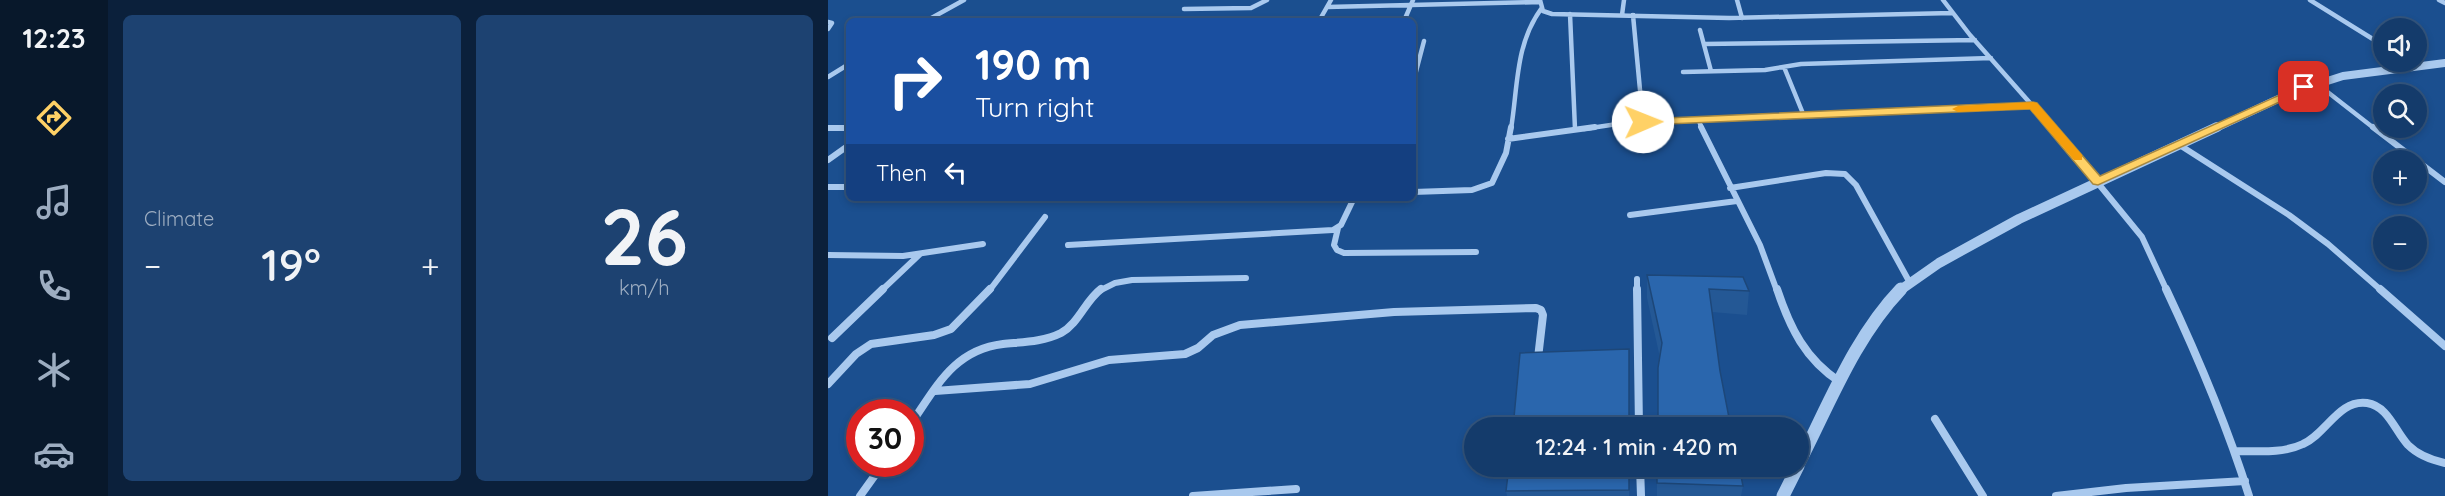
<!DOCTYPE html>
<html lang="en">
<head>
<meta charset="utf-8">
<style>
	:root { --surface:#143b6b; --page:#1d4271; --text:#f1f3f6; --muted:#9dadc1; --line:#33557e; --accent:#ffd166 }
	body { margin:0; font-family:Quicksand,sans-serif; background:var(--page); color:var(--text); height:100vh; display:flex; flex-direction:column; font-size:22px; white-space:nowrap }
	* { box-sizing:border-box; margin:0 }
	p { font-size:20px; color:var(--muted) }
	.icon { flex:none; width:33px; height:33px; fill:none; stroke:currentColor; stroke-width:2; stroke-linecap:round; stroke-linejoin:round }
	.map { position:relative; flex:1; overflow:hidden }
	.details { display:flex; flex-direction:column; gap:15px; padding:15px; background:#0b203b; width:720px }
	.details>* { flex:none }
	.hud { position:absolute; left:18px; top:18px; width:570px; height:183px; border-radius:9px; box-shadow:0 3px 9px #0003,0 0 0 2px var(--line); background:#1a4fa0; color:#fff; overflow:hidden }
	.buttons { position:absolute; left:1545px; top:18px; display:grid; gap:12px }
	.buttons a { display:grid; place-items:center; width:54px; height:54px; border-radius:50%; background:var(--surface); box-shadow:0 3px 9px #0003,0 0 0 2px var(--line); font-size:30px }
	.speed { position:absolute; left:18px; top:399px; display:flex; gap:12px; font-size:30px; font-weight:700; text-align:center }
	.speed>* { display:grid; place-content:center; width:78px; height:78px; border-radius:50%; background:var(--surface); box-shadow:0 3px 9px #0003,0 0 0 2px var(--line); line-height:1 }
	.speed .limit { border:9px solid #d22; background:#fff; color:#111 }
	.pin { position:absolute; display:grid; place-items:center; width:51px; height:51px; color:#fff; margin:-26px; border-radius:12px; box-shadow:0 3px 9px #0006 }
	.me { position:absolute; width:66px; margin:-33px; rotate:89deg; stroke-linejoin:round; filter:drop-shadow(0 0 4px #0008) }
	.turn { display:flex; align-items:center; gap:21px; height:126px; padding:0 30px; font-size:27px }
	.turn .icon { width:78px; height:78px; stroke-width:2.5 }
	.turn b { display:block; font-size:42px; line-height:51px }
	.then { display:flex; align-items:center; height:57px; padding:0 30px; background:#0003; gap:12px; font-size:22px }
	.big { font-size:45px; font-weight:600; line-height:1.1 }
	.details .card { flex:1; display:flex; flex-direction:column; justify-content:center; gap:9px; min-width:0; padding:0 21px; border-radius:9px; background:var(--page) }
	.details .dial { align-items:center; gap:0 }
	.dial b { font-size:78px; line-height:1 }
	.heat { display:flex; justify-content:space-between; align-items:center; font-size:33px; direction:ltr }
	.details .tiles { flex:1; display:grid; gap:15px; grid-template-columns:repeat(2,1fr) }
	.trip { position:absolute; left:636px; top:417px; width:345px; height:60px; border-radius:30px; background:var(--surface); box-shadow:0 3px 9px #0003,0 0 0 2px var(--line); font-weight:600; line-height:60px; text-align:center }
	main { display:flex; flex:1; min-height:0 }
	.menu { display:flex; flex-direction:column; width:108px; justify-content:space-around; align-items:center; background:#08182b; color:var(--muted) }
	.menu .icon { width:42px; height:42px }
	.menu .active { color:var(--accent) }
	.menu b { font-size:27px; color:var(--text) }
	.map>svg:first-child { display:block }
</style>
</head>
<body>
<main>
<nav class="menu">
<b>12:23</b>
<svg class="icon active" aria-label="directions" viewBox="0 0 24 24"><path d="M12 3l9 9-9 9-9-9zM9 14v-3h6M13 9l2 2-2 2"/></svg>
<svg class="icon" aria-label="music" viewBox="0 0 24 24"><path d="M9 18V5l10-2v13"/><circle cx="6" cy="18" r="3"/><circle cx="16" cy="16" r="3"/></svg>
<svg class="icon" aria-label="phone" viewBox="0 0 24 24"><path d="M5 4h4l2 5-3 2q2 4 5 5l2-3 5 2v4C11 20 4 13 5 4z"/></svg>
<svg class="icon" aria-label="climate" viewBox="0 0 24 24"><path d="M12 3v18M4 7l16 10M4 17L20 7"/></svg>
<svg class="icon" aria-label="car" viewBox="0 0 24 24"><path d="M5 17H2v-5l4-1 3-4h7l3 4 3 1v5h-3M9 17h6M6 11h13"/><circle cx="7" cy="17" r="2"/><circle cx="17" cy="17" r="2"/></svg>
</nav>
<section class="details">
<div class="tiles">
<div class="card"><p>Climate</p>
<div class="heat"><a>−</a><b class="big">19°</b><a>+</a></div>
</div>
<div class="card dial"><b>26</b><p>km/h</p></div>
</div>
</section>
<div class="map">
<svg width="1617" height="496" viewBox="0 0 1617 496">
	<rect width="100%" height="100%" fill="#1b4f8f"/>
	<g fill="none" stroke-linecap="round" stroke-linejoin="round">
		<path stroke="#a9c9ee" stroke-width="4.5" d="M 712,0 L 715,11 L 724,14 L 901,18 L 1124,13
			M 909,0 L 914,18
			M 1115,0 L 1142,35 L 1225,129
			M 1482,0 L 1556,46
			M 1611,0 L 1617,3
			M 499,7 L 712,2
			M 356,9 L 423,8 L 439,0
			M 742,14 L 747,129
			M 794,15 L 796,0
			M 805,15 L 815,122
			M 98,21 L 136,0
			M 491,21 L 503,0
			M 576,21 L 585,0
			M 0,22 L 4,23 L 0,29
			M 872,30 L 883,71
			M 876,44 L 1147,40
			M 956,67 L 976,116
			M 855,72 L 937,70 L 973,64 L 1163,58
			M 0,77 L 21,64
			M 585,83 L 596,41
			M 1488,83 L 1547,129
			M 871,121 L 874,129
			M 0,128 L 21,128
			M 683,129 C 690,87 687,45 713,9
			M 756,129 L 796,123 L 1205,106"/>
		<path stroke="#a9c9ee" stroke-width="6" d="M 873,127 L 932,245 L 949,291
			M 1224,127 L 1314,237 L 1339,291
			M 1545,127 L 1617,182
			M 0,128 L 21,128
			M 680,139 L 767,127
			M 1350,144 L 1461,215 L 1500,244 L 1554,291
			M 0,160 L 21,145
			M 0,187 L 21,187
			M 902,188 L 998,173 L 1017,174 L 1028,185 L 1082,283
			M 585,192 L 644,190 L 664,183 L 678,153 L 683,127
			M 802,215 L 909,201
			M 510,228 L 506,245 L 509,250 L 516,253 L 648,252
			M 240,245 L 505,230 L 513,225 L 526,198
			M 0,255 L 75,256 L 155,244
			M 809,279 L 809,291
			M 53,291 L 92,254
			M 161,291 L 217,217
			M 271,291 L 287,283 L 304,280 L 418,278"/>
		<path stroke="#a9c9ee" stroke-width="8" d="M 809,289 L 811,428
			M 949,289 C 962,328 977,359 1012,382
			M 1338,289 C 1370,357 1399,425 1421,496
			M 1552,289 L 1617,346
			M 4,338 L 55,289
			M 0,384 L 28,354 L 43,344 L 106,335 L 123,329 L 162,289
			M 107,391 L 202,384 L 281,360 L 357,354 L 370,348 L 385,335 L 412,325 L 566,312 L 708,308 L 713,310 L 715,315 L 710,358
			M 1107,419 L 1155,496
			M 82,425 C 108,388 125,350 175,344 C 194,342 215,342 233,333 C 251,323 257,301 273,289
			M 1407,451 C 1429,451 1454,454 1475,444 C 1498,434 1511,399 1539,403 C 1560,406 1567,431 1580,445 C 1590,455 1603,460 1617,463
			M 812,466 L 813,496
			M 32,496 L 55,464
			M 365,496 L 468,489
			M 1228,496 L 1298,488 L 1417,481"/>
		<path stroke="#a9c9ee" stroke-width="8" d="M 1386,129 L 1465,92 L 1515,76 L 1617,63"/>
		<path stroke="#a9c9ee" stroke-width="10" d="M 1071,291 L 1111,263 L 1191,219 L 1389,127"/>
		<path stroke="#a9c9ee" stroke-width="13" d="M 970,465 C 1001,405 1026,338 1073,289
			M 955,496 L 970,466"/>
	</g>
	<path fill="#245895" d="M 819,275 L 921,291 L 919,315 L 884,312 L 832,358 L 819,298 Z
		M 801,466 L 801,496 L 679,496 L 678,491 Z
		M 829,466 L 915,486 L 913,496 L 829,496 Z"/>
	<path fill="#2a66ad" stroke="#1d4779" stroke-width="1.5" d="M 819,275 L 915,277 L 921,291 L 881,289 L 892,371 L 903,428 L 830,428 L 830,368 L 834,343 Z
		M 801,349 L 801,428 L 685,428 L 692,353 Z
		M 681,466 L 801,466 L 801,490 L 678,491 Z
		M 829,466 L 911,466 L 915,486 L 829,483 Z"/>
	<path fill="#ffd166" stroke="#a68842" stroke-width="1.5" d="M 1476,84 L 1482,87 L 1480,89 L 1270,185 L 1265,184 L 1202,109 L 815,125 L 809,122 L 815,119 L 1205,102 L 1209,103 L 1272,176 Z"/>
	<path fill="#f59e0b" d="M 1205,102 L 1209,103 L 1254,155 L 1254,160 L 1246,160 L 1202,109 L 1130,112 L 1124,109 L 1130,106 Z"/>
</svg>
<div class="buttons">
<a><svg class="icon" aria-label="sound" viewBox="0 0 24 24"><path d="M4 9h4l5-4v14l-5-4H4zM17 9q2 3 0 6"/></svg></a>
<a><svg class="icon" aria-label="search" viewBox="0 0 24 24"><circle cx="10" cy="10" r="6"/><path d="M15 15l6 6"/></svg></a>
<a>+</a>
<a>−</a>
</div>
<div class="speed"><div class="limit">30</div></div>
<div class="pin" style="left:1476px;top:87px;background:#d93025"><svg class="icon" aria-label="arrive" viewBox="0 0 24 24"><path d="M6 21V4h12l-3 4 3 4H6"/></svg></div>
<svg class="me" style="left:815px;top:122px" viewBox="-20 -20 40 40"><circle r="19" fill="#fff"/><path d="M0-13L10 11 0 6-10 11z" fill="#ffd166"/></svg>
<div class="trip">12:24 · 1 min · 420 m</div>
<div class="hud">
<div class="turn"><svg class="icon" aria-label="right" viewBox="0 0 24 24"><path d="M7 20v-9h11M14 6l5 5-5 5"/></svg><div><b>190 m</b>Turn right</div></div>
<div class="then">Then<svg class="icon" aria-label="left" viewBox="0 0 24 24"><path d="M17 20v-9H6M10 6l-5 5 5 5"/></svg></div>
</div>
</div>
</main>
</body>
</html>
